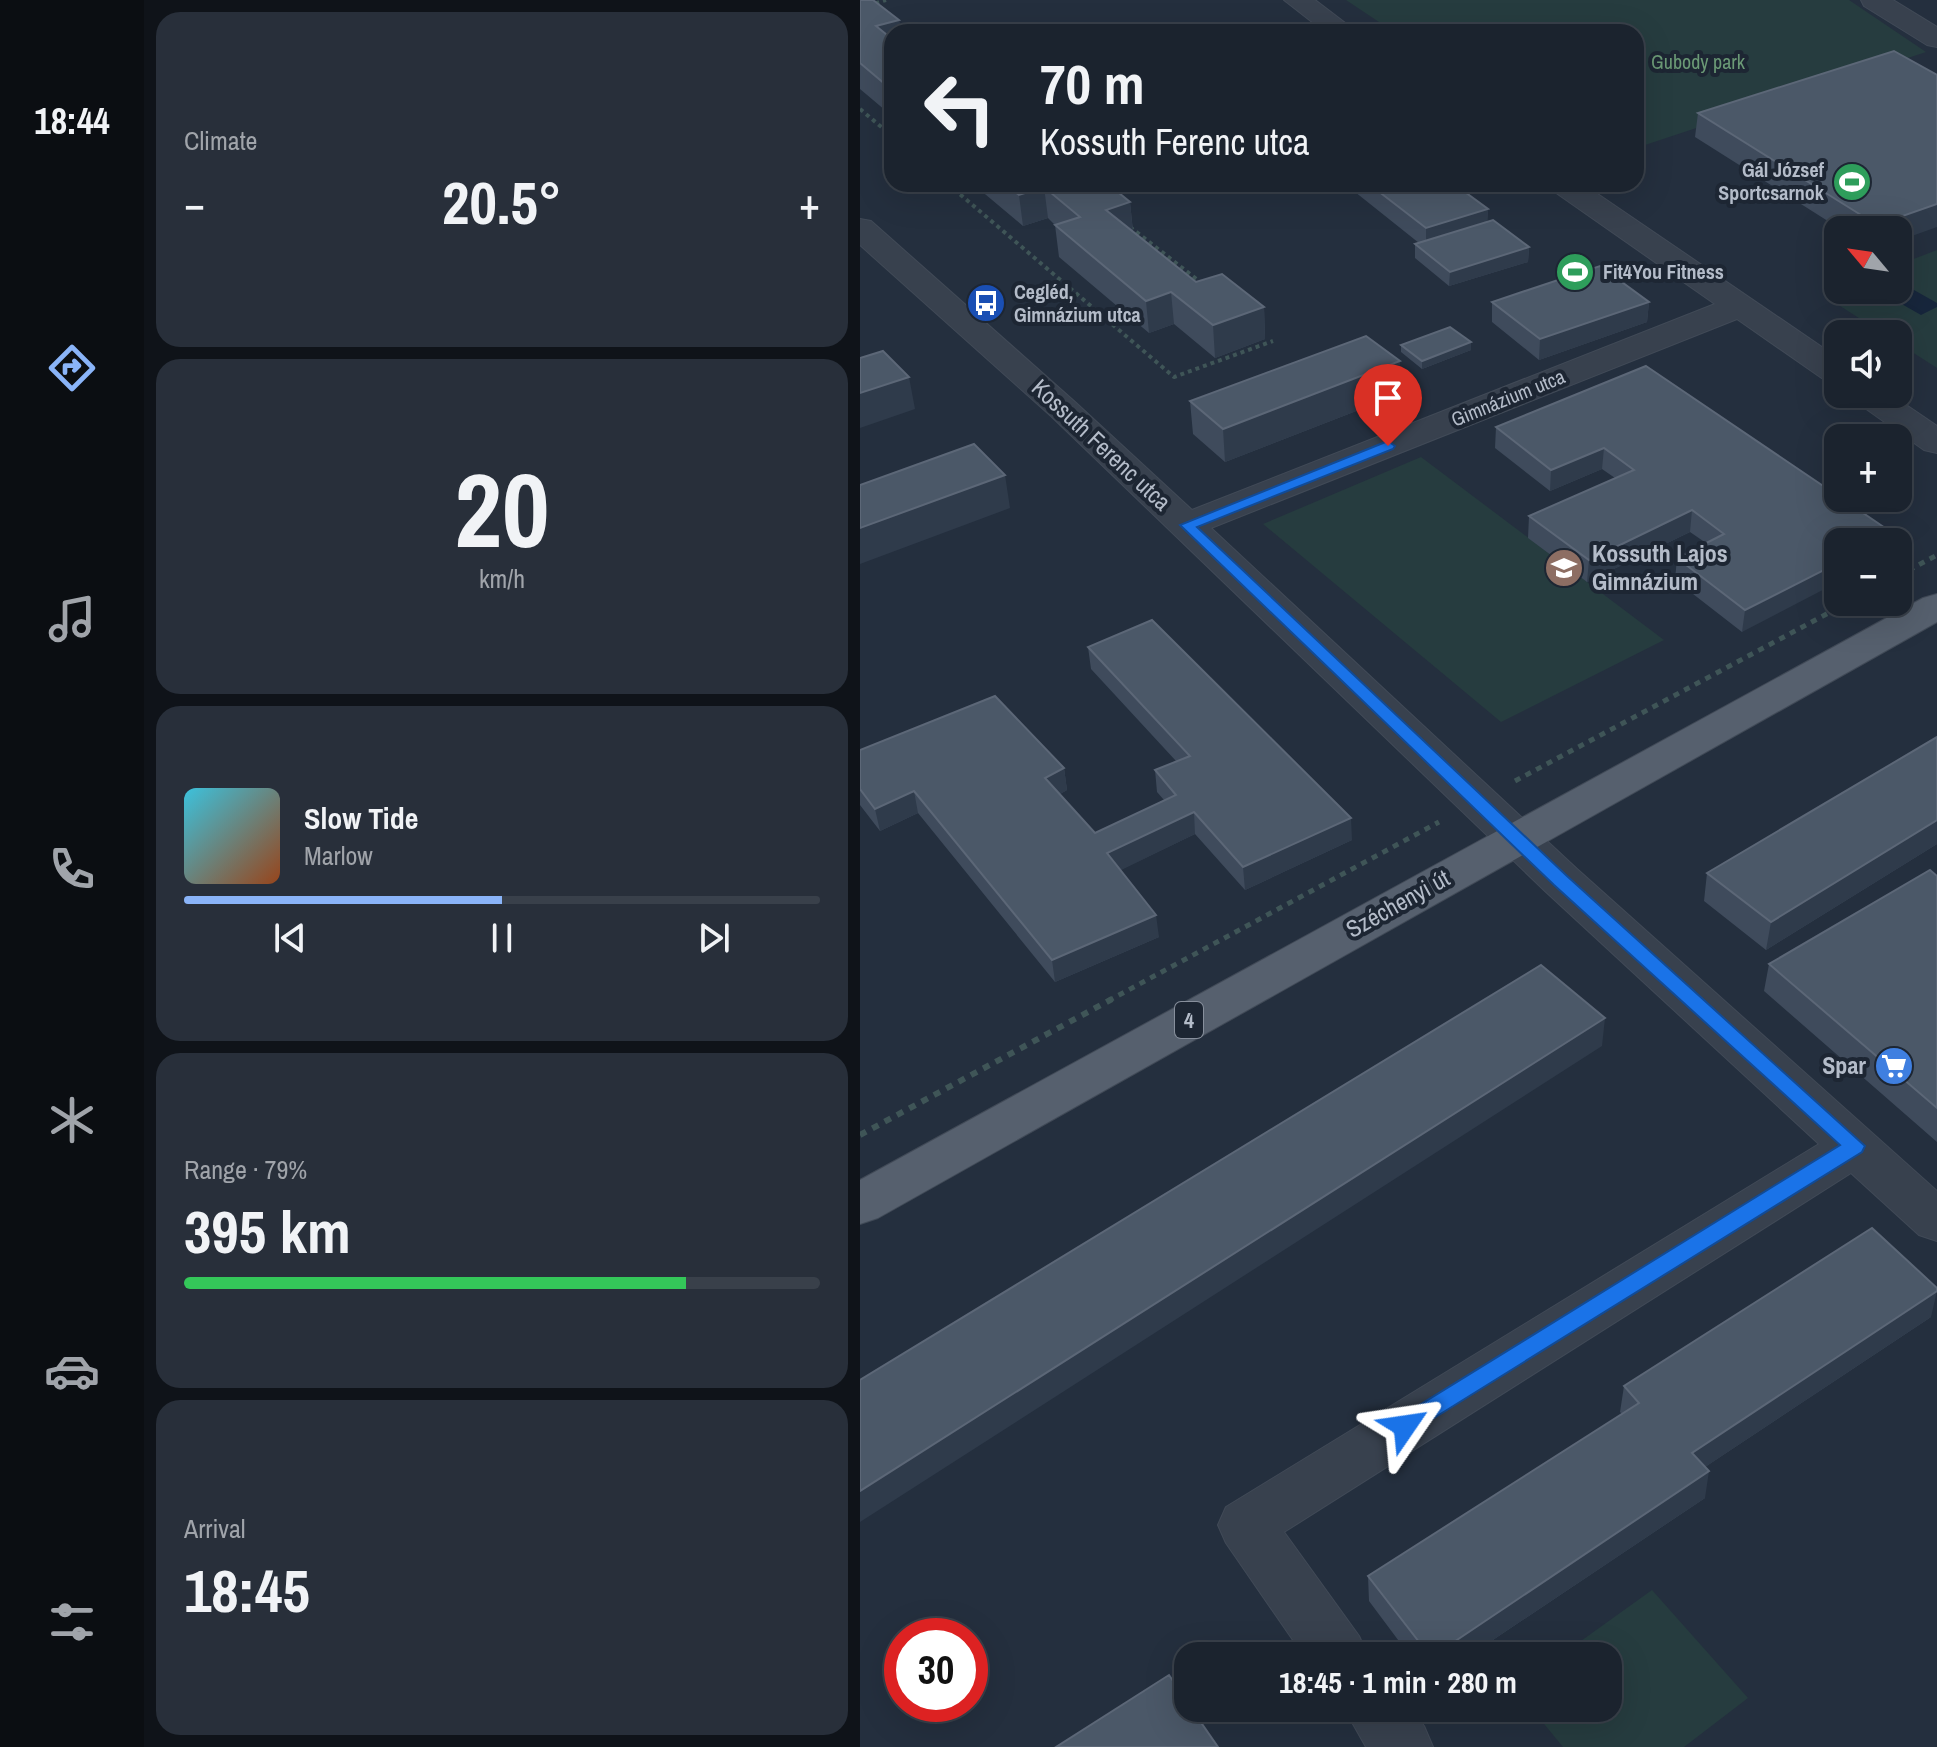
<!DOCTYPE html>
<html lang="en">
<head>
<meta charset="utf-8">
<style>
	:root { --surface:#1b232e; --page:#282f3a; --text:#f1f3f6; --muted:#a0a4aa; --line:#39404a; --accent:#8ab4f8 }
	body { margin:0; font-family:"Archivo Narrow",sans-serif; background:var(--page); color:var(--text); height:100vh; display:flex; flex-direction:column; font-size:30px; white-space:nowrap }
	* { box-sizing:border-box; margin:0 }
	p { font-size:26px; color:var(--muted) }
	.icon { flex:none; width:44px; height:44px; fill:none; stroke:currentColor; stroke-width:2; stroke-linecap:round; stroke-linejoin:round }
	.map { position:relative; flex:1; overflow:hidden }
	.details { display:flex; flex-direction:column; gap:12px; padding:12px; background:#0f1319; width:716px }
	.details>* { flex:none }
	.top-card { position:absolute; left:24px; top:24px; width:760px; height:168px; border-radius:24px; box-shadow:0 8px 32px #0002,0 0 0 2px var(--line); background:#1b232e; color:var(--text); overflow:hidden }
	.needle { width:52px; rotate:299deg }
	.tools { position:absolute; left:964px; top:216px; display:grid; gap:16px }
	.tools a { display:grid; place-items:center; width:88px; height:88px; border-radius:16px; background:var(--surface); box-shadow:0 8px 32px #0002,0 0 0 2px var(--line); font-size:40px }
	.speed { position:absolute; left:24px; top:1618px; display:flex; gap:16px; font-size:40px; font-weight:700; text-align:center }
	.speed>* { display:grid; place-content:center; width:104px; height:104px; border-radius:50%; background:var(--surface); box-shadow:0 8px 32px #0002,0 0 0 2px var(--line); line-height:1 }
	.speed .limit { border:12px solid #d22; background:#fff; color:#111 }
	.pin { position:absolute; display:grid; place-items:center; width:68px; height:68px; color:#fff; margin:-82px -34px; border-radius:50% 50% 50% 0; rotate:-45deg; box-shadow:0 0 8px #0007 }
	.pin .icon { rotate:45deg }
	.me { position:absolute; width:88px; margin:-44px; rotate:58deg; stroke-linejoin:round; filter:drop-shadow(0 0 6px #0008) }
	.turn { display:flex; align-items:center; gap:28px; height:168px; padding:0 24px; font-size:36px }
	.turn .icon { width:104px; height:104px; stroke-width:2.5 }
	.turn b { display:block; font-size:56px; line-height:68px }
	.big { font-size:60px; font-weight:700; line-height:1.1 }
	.details .widget { flex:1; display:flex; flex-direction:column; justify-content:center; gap:12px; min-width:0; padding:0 28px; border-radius:24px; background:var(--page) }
	.details .dial { align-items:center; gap:0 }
	.dial b { font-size:104px; line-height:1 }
	.song { display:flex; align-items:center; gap:24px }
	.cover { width:96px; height:96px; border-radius:12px; background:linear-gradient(135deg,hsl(190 70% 55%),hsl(20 70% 35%)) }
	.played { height:8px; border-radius:4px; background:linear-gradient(90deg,var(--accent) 50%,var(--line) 50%) }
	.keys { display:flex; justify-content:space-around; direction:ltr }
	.heat { display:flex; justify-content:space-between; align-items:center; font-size:44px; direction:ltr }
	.charge { height:12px; border-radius:6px; background:linear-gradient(90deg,#34c759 79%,var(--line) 0) }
	.trip { position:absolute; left:314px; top:1642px; width:448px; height:80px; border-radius:24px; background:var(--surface); box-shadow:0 8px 32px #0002,0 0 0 2px var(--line); font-weight:700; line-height:80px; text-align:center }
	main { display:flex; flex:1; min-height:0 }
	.dock { display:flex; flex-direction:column; width:144px; justify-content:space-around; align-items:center; background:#0b0e12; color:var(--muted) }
	.dock .icon { width:56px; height:56px }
	.dock .active { color:var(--accent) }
	.dock b { font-size:36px; color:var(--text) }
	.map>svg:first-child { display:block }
</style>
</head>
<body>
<main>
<nav class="dock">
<b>18:44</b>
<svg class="icon active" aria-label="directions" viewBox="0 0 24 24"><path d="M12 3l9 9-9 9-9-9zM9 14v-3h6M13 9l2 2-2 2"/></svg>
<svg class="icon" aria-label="music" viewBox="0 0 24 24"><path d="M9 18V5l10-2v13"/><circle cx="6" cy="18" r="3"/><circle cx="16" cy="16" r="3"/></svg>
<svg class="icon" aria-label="phone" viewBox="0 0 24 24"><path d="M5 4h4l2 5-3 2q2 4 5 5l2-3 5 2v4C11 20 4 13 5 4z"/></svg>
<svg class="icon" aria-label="climate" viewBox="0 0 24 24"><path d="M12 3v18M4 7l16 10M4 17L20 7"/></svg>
<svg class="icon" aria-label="car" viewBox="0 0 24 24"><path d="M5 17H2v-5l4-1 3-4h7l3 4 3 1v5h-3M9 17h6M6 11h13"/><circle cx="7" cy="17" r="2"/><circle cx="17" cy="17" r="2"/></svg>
<svg class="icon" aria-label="filters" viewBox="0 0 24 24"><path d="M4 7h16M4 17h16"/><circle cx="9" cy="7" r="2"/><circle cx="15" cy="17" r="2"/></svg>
</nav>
<section class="details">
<div class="widget"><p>Climate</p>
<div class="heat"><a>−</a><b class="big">20.5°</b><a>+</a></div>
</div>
<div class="widget dial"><b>20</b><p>km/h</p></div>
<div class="widget">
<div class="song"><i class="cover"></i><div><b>Slow Tide</b><p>Marlow</p></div></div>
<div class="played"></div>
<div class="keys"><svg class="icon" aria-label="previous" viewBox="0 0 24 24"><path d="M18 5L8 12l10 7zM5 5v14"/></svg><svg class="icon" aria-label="pause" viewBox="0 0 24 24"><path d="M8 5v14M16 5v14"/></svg><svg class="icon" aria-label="next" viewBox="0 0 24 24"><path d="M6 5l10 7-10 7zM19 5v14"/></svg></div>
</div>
<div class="widget"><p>Range · 79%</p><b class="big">395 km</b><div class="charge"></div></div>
<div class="widget"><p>Arrival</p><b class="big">18:45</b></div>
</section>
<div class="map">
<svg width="1077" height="1747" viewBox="0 0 1077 1747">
	<rect width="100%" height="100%" fill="#242f3e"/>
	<path fill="#263c3f" d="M 486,0 L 989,0 L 1066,52 L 776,148 L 776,32 L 534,32 Z
		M 1077,250 L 1077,368 L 1038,343 L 1038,334 L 1024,334 L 966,297 L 986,290 L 1038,290 L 1038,265 Z
		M 561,457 L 804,640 L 641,722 L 403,524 Z
		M 792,1590 L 888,1698 L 824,1747 L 703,1747 L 671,1708 L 748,1708 L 748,1656 L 700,1656 Z"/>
	<path fill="#17263c" d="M 1038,281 L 1077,303 L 1077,307 L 1061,315 L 1017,290 L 1038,290 Z"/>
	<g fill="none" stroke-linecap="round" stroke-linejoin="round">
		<defs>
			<path id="minor" d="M 424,0 L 455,0 L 497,32 L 465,32 Z
				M 1001,0 L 1033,0 L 1077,27 L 1077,47 L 1067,45 L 1004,6 Z
				M 688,184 L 723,184 L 978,358 L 978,384 L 966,381 L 877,319 L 351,528 L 717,869 L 1077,1191 L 1077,1241 L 1059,1235 L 991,1173 L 424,1532 L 499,1636 L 508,1656 L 444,1656 L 366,1543 L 358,1525 L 366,1507 L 959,1144 L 685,891 L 191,416 L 0,245 L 0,219 L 11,221 L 215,402 L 332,510 L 855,304 L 692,190 Z
				M 990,394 L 1030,394 L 1077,426 L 1077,453 L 1064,450 L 995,401 Z
				M 484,1708 L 550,1708 L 564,1726 L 573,1747 L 506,1747 Z"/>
			<path id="primary" d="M 1077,594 L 1077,622 L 18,1218 L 0,1224 L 0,1180 L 1063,598 Z"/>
		</defs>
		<use href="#minor" stroke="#414a57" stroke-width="2"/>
		<use href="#primary" stroke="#414a57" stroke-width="2"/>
		<path stroke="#3f5557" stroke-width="4" stroke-dasharray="4 4" stroke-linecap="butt" d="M 0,8 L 26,0
			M 0,109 L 32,136
			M 88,184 L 314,377 L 413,341
			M 270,227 L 344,285"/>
		<path stroke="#3f5557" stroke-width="5" stroke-dasharray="6 6" stroke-linecap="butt" d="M 1038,576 L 1077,555
			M 655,781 L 989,602
			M 248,1001 L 579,822"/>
		<path stroke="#3f5557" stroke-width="6" stroke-dasharray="7 7" stroke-linecap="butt" d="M 0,1135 L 252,999"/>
		<use href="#minor" fill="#38414e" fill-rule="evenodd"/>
		<use href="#primary" fill="#56606e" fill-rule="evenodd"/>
	</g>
	<path fill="#3f4b5c" d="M 0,0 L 39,20 L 41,32 L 32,32 L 32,116 L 0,89 Z
		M 838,113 L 1038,230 L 982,230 L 835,137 Z
		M 113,184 L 248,184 L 270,202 L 273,231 L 336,282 L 404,307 L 405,339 L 355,358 L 314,324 L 289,333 L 199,257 L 195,225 L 188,218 L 163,226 Z
		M 485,184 L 594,184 L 628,209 L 627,222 L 669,247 L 668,262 L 589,286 L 555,258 L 555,244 L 559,243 Z
		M 632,302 L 789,302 L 787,322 L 679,360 L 632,322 Z
		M 541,345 L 611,350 L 562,369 L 541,352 Z
		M 540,361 L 540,394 L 365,462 L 333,434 L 330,401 Z
		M 786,366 L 1034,534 L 1033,542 L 978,542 L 882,632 L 815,580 L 817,558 L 846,543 L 830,532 L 727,582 L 668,538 L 669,516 L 755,478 L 742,469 L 690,491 L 635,448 L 636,427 Z
		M 228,647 L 492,840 L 385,890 L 335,834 L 260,870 L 299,937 L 195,982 L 58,813 L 20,831 L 0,805 L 0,750 L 204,768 L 207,790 L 200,794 L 235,833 L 304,800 L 297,792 L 295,770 L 316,761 L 231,669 Z
		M 1077,737 L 1077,844 L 906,950 L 844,901 L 847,873 Z
		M 1077,876 L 1077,1142 L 904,991 L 909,964 Z
		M 1071,1317 L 845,1467 L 845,1498 L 609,1656 L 550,1656 L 509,1601 L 508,1576 L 762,1414 L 760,1412 L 764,1386 Z"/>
	<path fill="#2f3b4b" d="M 39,20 L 41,32 L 32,32 L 32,53 L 16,26 Z
		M 184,187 L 188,218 L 163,226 L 159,195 Z
		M 270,202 L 273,233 L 246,210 Z
		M 1077,204 L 1077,227 L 1038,241 L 1038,230 L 1016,230 L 1017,225 Z
		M 628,209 L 627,229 L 566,248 L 566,228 Z
		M 669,247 L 668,262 L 589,286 L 590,272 Z
		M 311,292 L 314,324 L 289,333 L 286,301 Z
		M 789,302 L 787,322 L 679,360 L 680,339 Z
		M 404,307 L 405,339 L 355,358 L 353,325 Z
		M 611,342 L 611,350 L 562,369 L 562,361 Z
		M 540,361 L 540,394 L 365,462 L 363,429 Z
		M 49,377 L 55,409 L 0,428 L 0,393 Z
		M 744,448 L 742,469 L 690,491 L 691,470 Z
		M 145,475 L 150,508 L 0,564 L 0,528 Z
		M 832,510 L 830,532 L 727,582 L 729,560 Z
		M 1034,534 L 1033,542 L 1018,542 Z
		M 978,563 L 978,582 L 882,632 L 885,610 Z
		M 204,768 L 207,790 L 188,801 L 185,778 Z
		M 54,791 L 58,813 L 20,831 L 15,809 Z
		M 334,812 L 335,834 L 249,876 L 247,853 Z
		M 491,818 L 492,840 L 385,890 L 383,867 Z
		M 1077,820 L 1077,844 L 906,950 L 911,922 Z
		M 296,915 L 299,937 L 195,982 L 192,960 Z
		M 745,1018 L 742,1046 L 0,1522 L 0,1491 Z
		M 1077,1291 L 1071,1317 L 827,1479 L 832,1453 Z
		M 849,1471 L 845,1498 L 609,1656 L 573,1656 Z"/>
	<path fill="#4b5868" stroke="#5c6777" stroke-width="2" d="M 0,0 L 13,0 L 39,20 L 16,26 L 32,39 L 32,90 L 0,63 Z
		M 1034,51 L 1077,75 L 1077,204 L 1017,225 L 838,113 Z
		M 146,184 L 248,184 L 270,202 L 246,210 L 336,282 L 362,274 L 404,307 L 353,325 L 311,292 L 286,301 L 195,225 L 220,217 L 184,187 L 159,195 Z
		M 509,184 L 594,184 L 628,209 L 566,228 Z
		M 633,220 L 669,247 L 590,272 L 555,244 Z
		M 740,266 L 789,302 L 680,339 L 632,302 Z
		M 590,327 L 611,342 L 562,361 L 541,345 Z
		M 506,336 L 540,361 L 363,429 L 330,401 Z
		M 23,351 L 49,377 L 0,393 L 0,358 Z
		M 786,366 L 978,496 L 978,498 L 981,498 L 1034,534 L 1018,542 L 978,542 L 978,563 L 885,610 L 817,558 L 864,534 L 832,510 L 729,560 L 669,516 L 774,470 L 744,448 L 691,470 L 636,427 Z
		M 114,444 L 145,475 L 0,528 L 0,485 Z
		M 292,620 L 491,818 L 383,867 L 334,812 L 247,853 L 296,915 L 192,960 L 54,791 L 15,809 L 0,789 L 0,750 L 135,696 L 204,768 L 185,778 L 235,833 L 316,795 L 295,770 L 330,756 L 228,647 Z
		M 1077,737 L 1077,820 L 911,922 L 847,873 Z
		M 1070,870 L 1077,876 L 1077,1108 L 909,964 Z
		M 681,965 L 745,1018 L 0,1491 L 0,1380 Z
		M 1012,1228 L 1077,1288 L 1077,1291 L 832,1453 L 849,1471 L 573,1656 L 570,1656 L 508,1576 L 779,1403 L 764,1386 Z
		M 309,1675 L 328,1703 L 328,1708 L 331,1708 L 358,1747 L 196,1747 Z"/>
	<path fill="#1a73e8" stroke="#114b97" stroke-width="2" d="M 528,441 L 535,446 L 533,449 L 337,527 L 707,876 L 1005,1146 L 1002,1152 L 545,1436 L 537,1433 L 534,1426 L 537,1419 L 980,1145 L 694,885 L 320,525 Z"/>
	<defs>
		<symbol id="stadium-disc" viewBox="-11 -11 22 22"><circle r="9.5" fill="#2e9e5b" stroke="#1d2633"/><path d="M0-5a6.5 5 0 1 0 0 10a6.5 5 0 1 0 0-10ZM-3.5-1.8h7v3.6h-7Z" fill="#fff"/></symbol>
		<symbol id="bus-disc" viewBox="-11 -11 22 22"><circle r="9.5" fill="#1a4fb4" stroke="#1d2633"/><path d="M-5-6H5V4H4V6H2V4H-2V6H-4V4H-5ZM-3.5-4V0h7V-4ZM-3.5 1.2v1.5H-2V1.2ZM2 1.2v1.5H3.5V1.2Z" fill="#fff"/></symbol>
		<symbol id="school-disc" viewBox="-11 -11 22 22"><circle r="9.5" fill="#8d6e63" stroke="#1d2633"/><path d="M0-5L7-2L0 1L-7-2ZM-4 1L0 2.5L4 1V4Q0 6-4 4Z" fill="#fff"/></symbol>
		<symbol id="supermarket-disc" viewBox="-11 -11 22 22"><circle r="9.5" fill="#3f7fe0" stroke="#1d2633"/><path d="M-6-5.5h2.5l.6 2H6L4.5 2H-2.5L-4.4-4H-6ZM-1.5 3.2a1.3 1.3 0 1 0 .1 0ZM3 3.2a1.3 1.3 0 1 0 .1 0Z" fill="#fff"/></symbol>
	</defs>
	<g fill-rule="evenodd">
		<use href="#stadium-disc" x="970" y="160" width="44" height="44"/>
		<use href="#stadium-disc" x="693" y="250" width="44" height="44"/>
		<use href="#bus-disc" x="104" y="281" width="44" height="44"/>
		<use href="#school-disc" x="682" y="546" width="44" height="44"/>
		<use href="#supermarket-disc" x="1012" y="1044" width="44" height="44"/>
	</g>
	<g text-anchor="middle" stroke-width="8" stroke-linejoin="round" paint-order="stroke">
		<g font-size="20" fill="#6b9a76" stroke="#1d2633">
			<text x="838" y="69">Gubody park</text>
		</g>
		<g font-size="20" font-weight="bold" fill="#b4bcc9" stroke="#1d2633" text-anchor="start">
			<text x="964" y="177" text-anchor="end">Gál József<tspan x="964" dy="23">Sportcsarnok</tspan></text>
			<text x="743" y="279">Fit4You Fitness</text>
			<text x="154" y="299">Cegléd,<tspan x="154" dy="23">Gimnázium utca</tspan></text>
		</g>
		<g font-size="20" fill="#b4bcc9" stroke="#1d2633">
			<text transform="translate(648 398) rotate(-22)" y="7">Gimnázium utca</text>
		</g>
		<rect fill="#1d2633" stroke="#878f9c" stroke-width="2" x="315" y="1002" width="28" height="36" rx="6"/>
		<g font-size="22" font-weight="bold" fill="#b4bcc9">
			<text x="329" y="1028">4</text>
		</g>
		<g font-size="24" fill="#b4bcc9" stroke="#1d2633">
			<text transform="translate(241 445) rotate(43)" y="8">Kossuth Ferenc utca</text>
			<text transform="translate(538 904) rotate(-29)" y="8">Széchenyi út</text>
		</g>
		<g font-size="24" font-weight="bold" fill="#b4bcc9" stroke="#1d2633" text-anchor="start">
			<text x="732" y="562">Kossuth Lajos<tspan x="732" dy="28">Gimnázium</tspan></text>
			<text x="1006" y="1074" text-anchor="end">Spar</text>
		</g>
	</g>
</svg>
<div class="tools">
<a><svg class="needle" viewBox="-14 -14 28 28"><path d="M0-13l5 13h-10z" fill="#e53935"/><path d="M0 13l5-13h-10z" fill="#a0a4aa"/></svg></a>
<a><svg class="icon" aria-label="sound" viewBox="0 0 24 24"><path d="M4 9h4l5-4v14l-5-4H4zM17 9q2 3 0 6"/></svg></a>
<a>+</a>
<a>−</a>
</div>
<div class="speed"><div class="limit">30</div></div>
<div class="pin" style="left:528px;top:446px;background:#d93025"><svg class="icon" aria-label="arrive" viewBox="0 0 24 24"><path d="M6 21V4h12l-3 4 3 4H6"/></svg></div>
<svg class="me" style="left:545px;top:1426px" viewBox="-20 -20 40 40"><path d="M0-17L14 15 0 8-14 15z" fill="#1a73e8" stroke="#fff" stroke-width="4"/></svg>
<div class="trip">18:45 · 1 min · 280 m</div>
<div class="top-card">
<div class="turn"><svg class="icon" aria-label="left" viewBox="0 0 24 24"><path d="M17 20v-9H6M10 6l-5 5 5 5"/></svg><div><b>70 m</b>Kossuth Ferenc utca</div></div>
</div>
</div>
</main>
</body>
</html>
